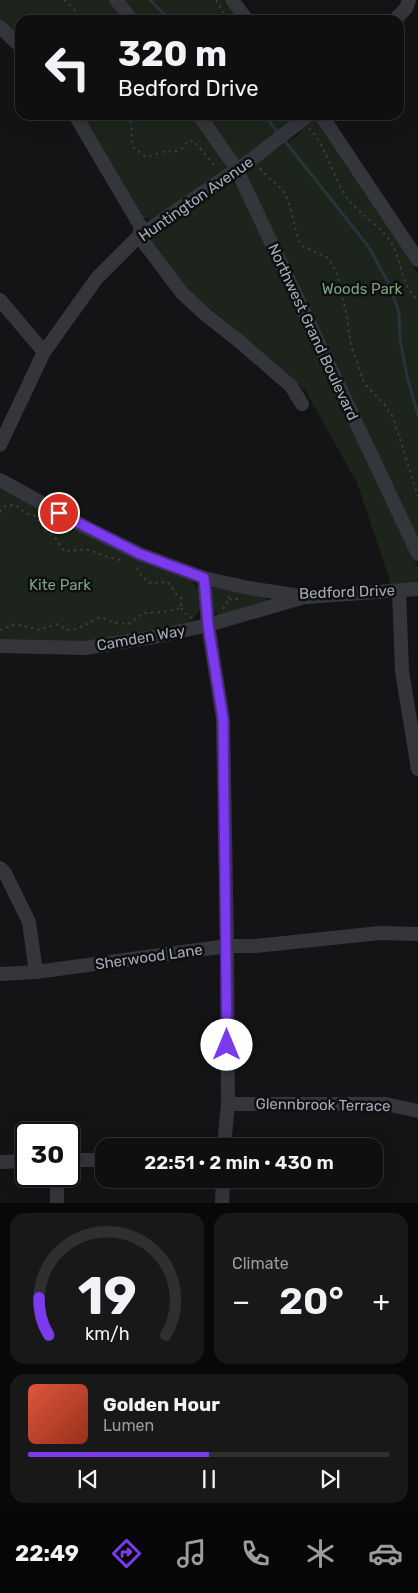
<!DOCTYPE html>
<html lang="en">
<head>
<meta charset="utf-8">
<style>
	:root { --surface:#0f0f10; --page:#181819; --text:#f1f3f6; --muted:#9b9c9f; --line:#2f2f30; --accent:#7c3aed }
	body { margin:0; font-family:Rubik,sans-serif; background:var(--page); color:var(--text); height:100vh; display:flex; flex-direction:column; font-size:19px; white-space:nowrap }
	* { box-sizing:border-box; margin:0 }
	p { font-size:16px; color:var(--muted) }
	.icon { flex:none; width:28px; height:28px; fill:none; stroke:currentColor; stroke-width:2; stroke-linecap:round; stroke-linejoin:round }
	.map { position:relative; height:1203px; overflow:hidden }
	.panel { display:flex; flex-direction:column; gap:10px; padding:10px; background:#080809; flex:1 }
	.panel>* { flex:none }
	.banner { position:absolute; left:15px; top:15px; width:389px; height:105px; border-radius:15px; box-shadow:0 5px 20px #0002,0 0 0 1px var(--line); background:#0f0f10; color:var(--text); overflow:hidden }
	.speed { position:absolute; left:15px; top:1122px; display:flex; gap:10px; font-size:25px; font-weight:700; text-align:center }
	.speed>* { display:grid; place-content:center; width:65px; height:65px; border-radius:50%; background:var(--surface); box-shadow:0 5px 20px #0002,0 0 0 1px var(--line); line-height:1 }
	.speed .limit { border:2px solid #111; border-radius:8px; background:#fff; color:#111 }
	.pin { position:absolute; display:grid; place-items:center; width:42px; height:42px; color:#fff; margin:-21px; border:2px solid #fff; border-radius:50%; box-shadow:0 1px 5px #0007 }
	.me { position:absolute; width:55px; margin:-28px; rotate:0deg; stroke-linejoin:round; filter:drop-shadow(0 0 4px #0008) }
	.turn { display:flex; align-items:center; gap:18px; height:105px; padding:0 20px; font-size:22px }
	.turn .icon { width:65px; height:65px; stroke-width:2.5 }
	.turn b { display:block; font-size:35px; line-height:42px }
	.big { font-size:38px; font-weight:600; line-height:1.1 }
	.panel .widget { flex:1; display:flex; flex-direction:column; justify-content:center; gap:8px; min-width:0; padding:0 18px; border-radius:15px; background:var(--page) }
	.panel .dial { align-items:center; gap:0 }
	.dial svg { height:130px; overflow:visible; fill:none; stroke:var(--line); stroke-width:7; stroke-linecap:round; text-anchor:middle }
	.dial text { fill:var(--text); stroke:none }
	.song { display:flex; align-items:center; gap:15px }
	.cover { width:60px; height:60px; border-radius:8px; background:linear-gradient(135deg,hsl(10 70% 55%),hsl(10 70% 35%)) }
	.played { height:5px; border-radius:2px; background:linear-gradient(90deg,var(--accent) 50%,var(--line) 50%) }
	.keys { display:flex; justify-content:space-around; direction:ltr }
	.heat { display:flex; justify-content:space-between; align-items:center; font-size:28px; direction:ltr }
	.panel .tiles { flex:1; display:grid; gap:10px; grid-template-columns:1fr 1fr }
	.widget:last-child { grid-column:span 2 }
	.trip { position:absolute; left:95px; top:1138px; width:288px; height:50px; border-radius:15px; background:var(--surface); box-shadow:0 5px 20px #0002,0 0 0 1px var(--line); font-weight:600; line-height:50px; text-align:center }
	.dock { display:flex; height:80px; justify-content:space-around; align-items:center; background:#060606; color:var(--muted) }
	.dock .icon { width:35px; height:35px }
	.dock .on { color:var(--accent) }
	.dock b { font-size:22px; color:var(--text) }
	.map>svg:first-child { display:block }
</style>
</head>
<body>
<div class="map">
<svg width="418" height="1203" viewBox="0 0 418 1203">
	<rect width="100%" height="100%" fill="#141416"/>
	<path fill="#1c241c" d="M 0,0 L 108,0 L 125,20 L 20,20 L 20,41 L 0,22 Z
		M 125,0 L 222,0 L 238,20 L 141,20 Z
		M 80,115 L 192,115 L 226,168 L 225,171 L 154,219 L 144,218 L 139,215 Z
		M 207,115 L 301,115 L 239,160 L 233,155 Z
		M 314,119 L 316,120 L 398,241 L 418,274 L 418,540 L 245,177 L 250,167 L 298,135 L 310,120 Z
		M 231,181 L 237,186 L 418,568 L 418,584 L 387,586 L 390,581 L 357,483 L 305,390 L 277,364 L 187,289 L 152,243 L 151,238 L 153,234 Z
		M 0,486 L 191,580 C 204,596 205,611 187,624 L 110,641 L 46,645 L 0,642 Z
		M 215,586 L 266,597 L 267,599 L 266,601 L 219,615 L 212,610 L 211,590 Z"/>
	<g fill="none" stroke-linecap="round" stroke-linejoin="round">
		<path stroke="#29333b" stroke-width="3" d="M 150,0 L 170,20
			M 265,115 L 278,133
			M 284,140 L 368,246 L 389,284 L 399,313 L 400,339 L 407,376 L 418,415"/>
		<path stroke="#3a3d42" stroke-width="2" stroke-dasharray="2.5 4" stroke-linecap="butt" d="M 64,0 L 77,12 L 79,20
			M 216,0 L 228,20
			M 128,115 C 133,125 131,136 133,147 L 145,156 L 150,156 L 162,152 L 177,151 L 183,148 L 187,142 L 194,141 L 213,164 L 218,164
			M 309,128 C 328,148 332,177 348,199 C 360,215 385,229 393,246 C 403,267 400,282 418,301
			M 260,168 C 268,180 281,185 286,196 C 293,212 294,230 301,245 L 328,258 L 337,273 L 347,317 L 351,345 L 364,383 L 384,404 L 393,417 L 418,496
			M 0,512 L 5,506 L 11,505 L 17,506 L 25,513 L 35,516 L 42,524 L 45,531 L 54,536 L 64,551 C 72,552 81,548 89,550 C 101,554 112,560 124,560
			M 229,599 L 240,599
			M 181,608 L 183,612 L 192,618
			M 223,609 L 229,599 L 228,596
			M 0,630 L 15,624 L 40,630 L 56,624 L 68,630 L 77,629 L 98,618 L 103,618 L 115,623 L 128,624 L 144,613 L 163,612 L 181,608 L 181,598 L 175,593 L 171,585 L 167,582 L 149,583 L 141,575 L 135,565"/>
		<path stroke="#34363b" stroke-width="14" d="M 116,0 L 132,20
			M 232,0 L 247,20
			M 395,20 L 406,8 L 409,0
			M 0,27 L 20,46
			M 75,115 L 141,227 L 139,236 L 182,293 L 206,315 L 239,341 L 291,386 L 302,404
			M 199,115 L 237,170 L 418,554
			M 321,115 L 418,260
			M 0,300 L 44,352
			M 0,445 L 44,352 L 97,278 L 139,236 L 252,159 L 309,115
			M 0,480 L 89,529 L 140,554 L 204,578 L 249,588 L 307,597 L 418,589
			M 204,578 L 208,625 L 223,719 L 227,946 L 228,1104 L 224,1146
			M 399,591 L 402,671 L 418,769
			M 0,646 L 85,648 L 154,637 L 208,625 L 301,598
			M 0,868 L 5,873 L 29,922 L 36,972
			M 0,974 L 36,972 L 227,946 L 255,946 L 380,933 L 418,934
			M 228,1104 L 385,1104 L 418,1111
			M 69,1160 L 104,1160
			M 0,1162 L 26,1161
			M 57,1176 L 57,1203
			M 222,1203 L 223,1179"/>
	</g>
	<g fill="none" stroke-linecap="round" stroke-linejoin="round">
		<defs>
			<path id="route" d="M 59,513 L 140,554 L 204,578 L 208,625 L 223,719 L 227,1045"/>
		</defs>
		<use href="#route" stroke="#51269a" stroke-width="12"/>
		<use href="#route" stroke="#7c3aed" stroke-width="9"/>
	</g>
	<g text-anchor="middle" stroke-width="5" stroke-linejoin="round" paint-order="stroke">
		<g font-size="15" fill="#a4abb7" stroke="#0f0f11">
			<text transform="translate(196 199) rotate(-35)" y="5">Huntington Avenue</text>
			<text transform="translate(313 332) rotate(65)" y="5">Northwest Grand Boulevard</text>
			<text transform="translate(347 592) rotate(-2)" y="5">Bedford Drive</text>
			<text transform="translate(141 638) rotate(-10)" y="5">Camden Way</text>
			<text transform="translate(149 957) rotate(-8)" y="5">Sherwood Lane</text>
			<text transform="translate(323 1105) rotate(1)" y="5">Glennbrook Terrace</text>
		</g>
		<g font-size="15" fill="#7aa47b" stroke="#0f0f11">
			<text x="362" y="294">Woods Park</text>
			<text x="60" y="590">Kite Park</text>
		</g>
	</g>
</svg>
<div class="speed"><div class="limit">30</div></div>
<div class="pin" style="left:59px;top:513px;background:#d93025"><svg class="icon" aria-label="arrive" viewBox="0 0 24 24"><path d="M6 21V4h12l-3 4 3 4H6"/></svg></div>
<svg class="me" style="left:227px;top:1045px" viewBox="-20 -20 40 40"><circle r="19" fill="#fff"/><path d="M0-13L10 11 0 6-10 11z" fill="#7c3aed"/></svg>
<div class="trip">22:51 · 2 min · 430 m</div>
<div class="banner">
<div class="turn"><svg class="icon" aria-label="left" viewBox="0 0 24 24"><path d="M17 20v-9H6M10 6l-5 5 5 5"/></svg><div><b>320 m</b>Bedford Drive</div></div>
</div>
</div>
<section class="panel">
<div class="tiles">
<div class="widget dial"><svg viewBox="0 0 100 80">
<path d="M14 69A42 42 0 1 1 86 69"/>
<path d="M14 69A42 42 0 0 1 8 46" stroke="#7c3aed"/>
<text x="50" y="56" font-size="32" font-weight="700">19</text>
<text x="50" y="72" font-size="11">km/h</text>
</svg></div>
<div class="widget"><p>Climate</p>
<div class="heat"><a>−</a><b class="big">20°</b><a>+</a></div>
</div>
<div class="widget">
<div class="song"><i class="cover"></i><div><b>Golden Hour</b><p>Lumen</p></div></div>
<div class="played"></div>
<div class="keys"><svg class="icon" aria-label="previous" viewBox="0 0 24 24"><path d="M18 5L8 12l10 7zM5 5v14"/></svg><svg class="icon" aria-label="pause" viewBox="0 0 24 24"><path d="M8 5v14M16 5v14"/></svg><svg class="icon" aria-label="next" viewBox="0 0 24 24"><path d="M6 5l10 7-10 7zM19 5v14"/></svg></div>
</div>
</div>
</section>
<nav class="dock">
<b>22:49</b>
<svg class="icon on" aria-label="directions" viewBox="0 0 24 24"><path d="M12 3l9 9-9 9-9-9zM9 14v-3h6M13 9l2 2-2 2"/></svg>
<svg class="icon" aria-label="music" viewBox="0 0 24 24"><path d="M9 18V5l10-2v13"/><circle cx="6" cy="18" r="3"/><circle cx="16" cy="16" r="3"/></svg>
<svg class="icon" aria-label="phone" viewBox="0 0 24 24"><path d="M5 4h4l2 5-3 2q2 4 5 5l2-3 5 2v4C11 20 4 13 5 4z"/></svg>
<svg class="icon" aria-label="climate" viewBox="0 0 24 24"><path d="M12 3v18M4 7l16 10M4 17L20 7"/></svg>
<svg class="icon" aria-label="car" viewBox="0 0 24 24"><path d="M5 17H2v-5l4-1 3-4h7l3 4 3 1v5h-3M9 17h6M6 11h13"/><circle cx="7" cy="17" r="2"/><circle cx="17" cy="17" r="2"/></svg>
</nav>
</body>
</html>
